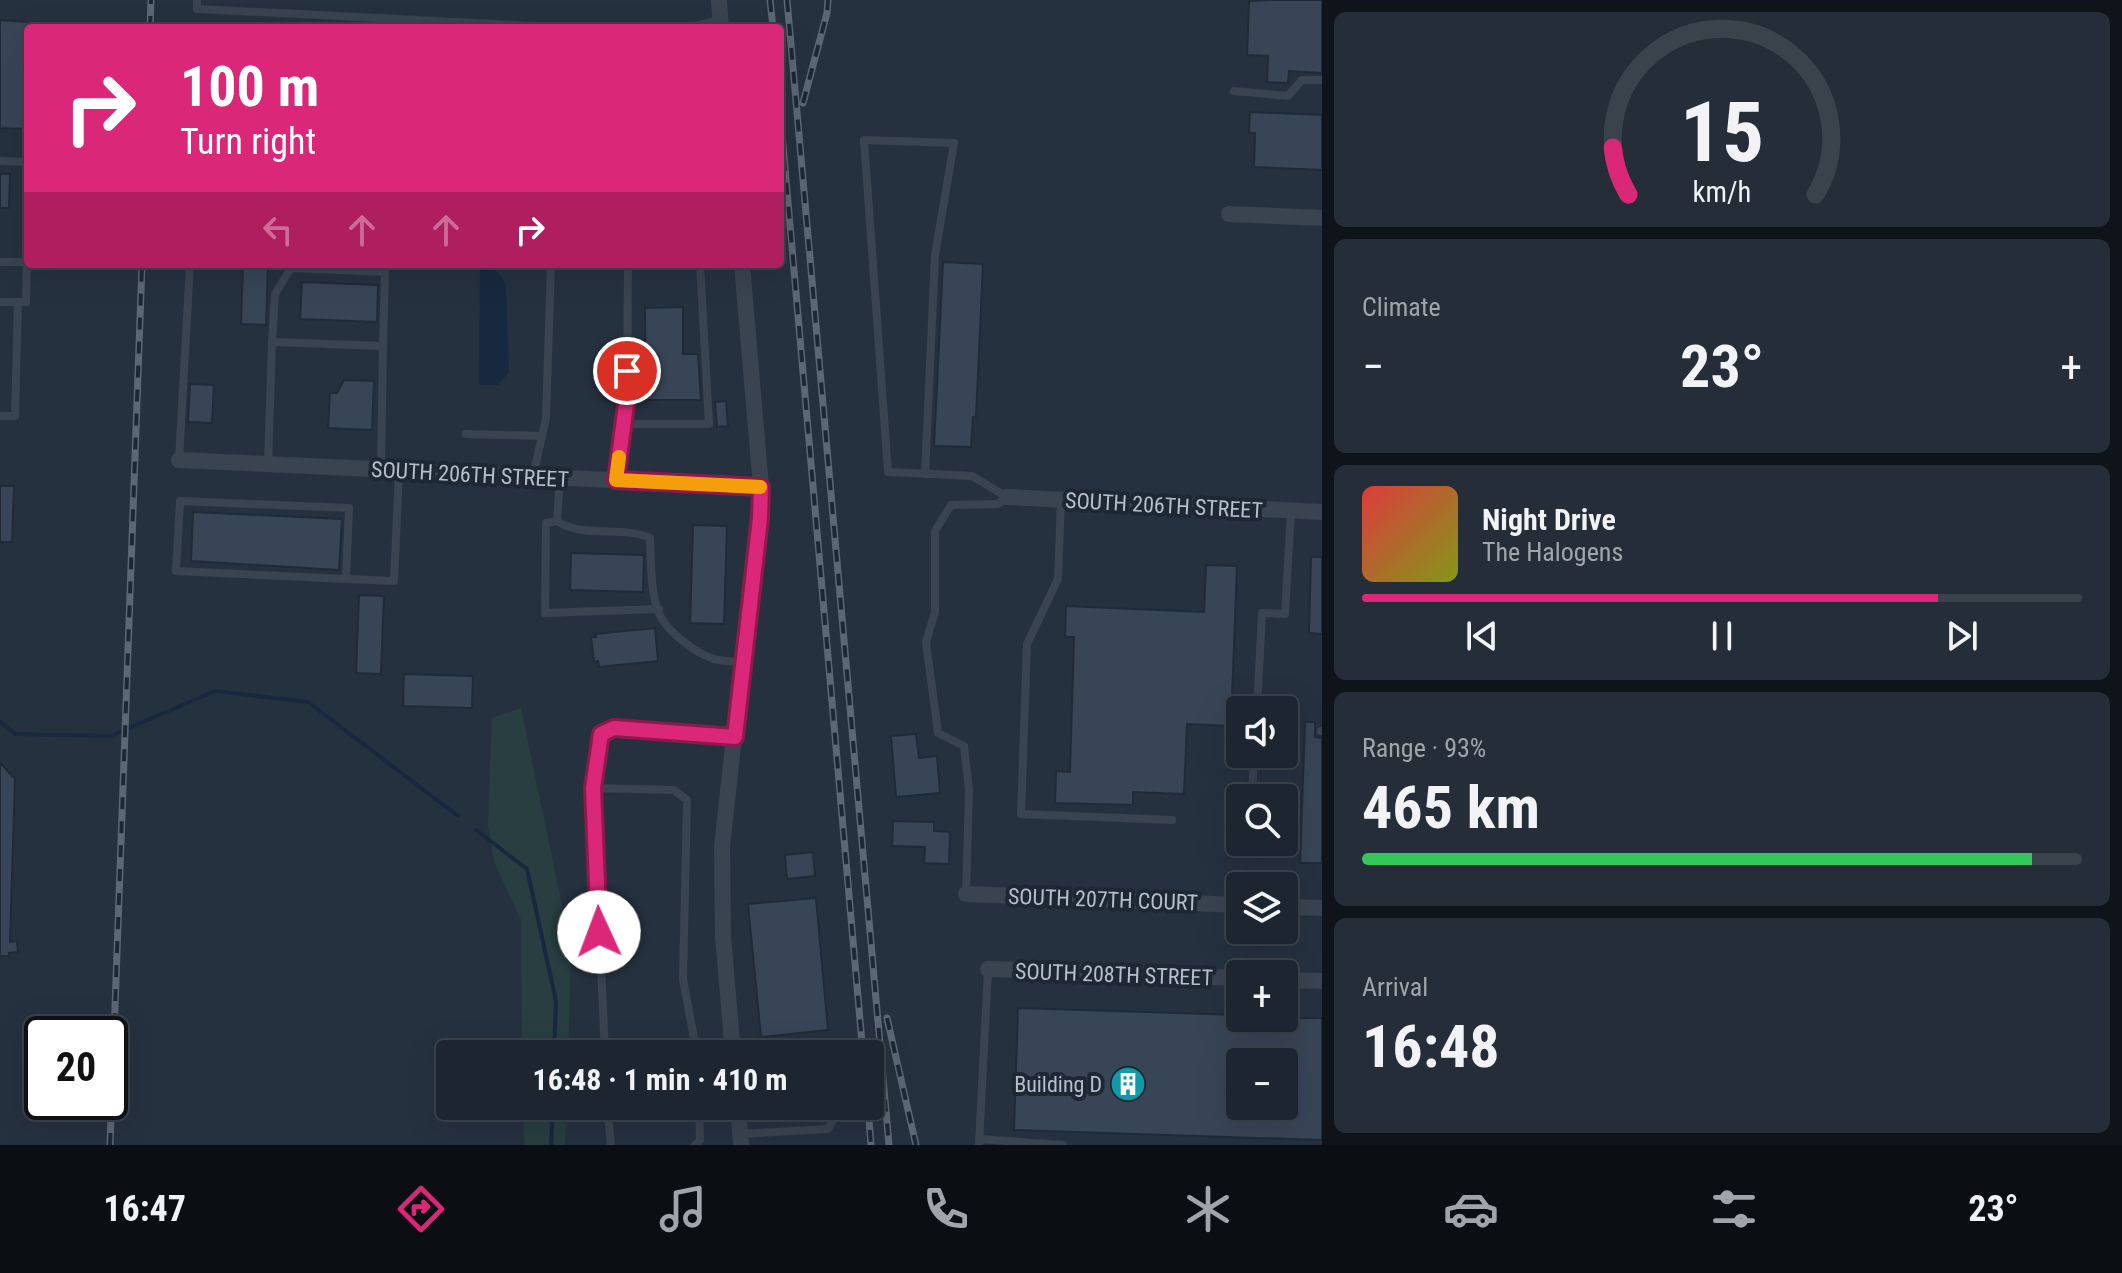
<!DOCTYPE html>
<html lang="en">
<head>
<meta charset="utf-8">
<style>
	:root { --surface:#1c2530; --page:#252d38; --text:#f1f3f6; --muted:#a0a5ab; --line:#3a424c; --accent:#db2777 }
	body { margin:0; font-family:"Roboto Condensed",sans-serif; background:var(--page); color:var(--text); height:100vh; display:flex; flex-direction:column; font-size:30px; white-space:nowrap }
	* { box-sizing:border-box; margin:0 }
	p { font-size:26px; color:var(--muted) }
	.icon { flex:none; width:44px; height:44px; fill:none; stroke:currentColor; stroke-width:2; stroke-linecap:round; stroke-linejoin:round }
	.map { position:relative; flex:1; overflow:hidden }
	.side { display:flex; flex-direction:column; gap:12px; padding:12px; background:#0f141a; width:800px }
	.side>* { flex:none }
	.banner { position:absolute; left:24px; top:24px; width:760px; height:244px; border-radius:8px; box-shadow:0 8px 32px #0002,0 0 0 2px var(--line); background:#db2777; color:#fff; overflow:hidden }
	.tools { position:absolute; left:1226px; top:696px; display:grid; gap:16px }
	.tools a { display:grid; place-items:center; width:72px; height:72px; border-radius:8px; background:var(--surface); box-shadow:0 8px 32px #0002,0 0 0 2px var(--line); font-size:40px }
	.speed { position:absolute; left:24px; top:1016px; display:flex; gap:16px; font-size:40px; font-weight:700; text-align:center }
	.speed>* { display:grid; place-content:center; width:104px; height:104px; border-radius:50%; background:var(--surface); box-shadow:0 8px 32px #0002,0 0 0 2px var(--line); line-height:1 }
	.speed .limit { border:4px solid #111; border-radius:12px; background:#fff; color:#111 }
	.pin { position:absolute; display:grid; place-items:center; width:68px; height:68px; color:#fff; margin:-34px; border:4px solid #fff; border-radius:50%; box-shadow:0 2px 8px #0007 }
	.me { position:absolute; width:88px; margin:-44px; rotate:358deg; stroke-linejoin:round; filter:drop-shadow(0 0 6px #0008) }
	.turn { display:flex; align-items:center; gap:28px; height:168px; padding:0 24px; font-size:36px }
	.turn .icon { width:104px; height:104px; stroke-width:2.5 }
	.turn b { display:block; font-size:56px; line-height:68px }
	.lanes { display:flex; align-items:center; height:76px; padding:0 24px; background:#0003; justify-content:center; gap:40px; direction:ltr }
	.lanes .off { opacity:.35 }
	.big { font-size:60px; font-weight:700; line-height:1.1 }
	.side .card { flex:1; display:flex; flex-direction:column; justify-content:center; gap:12px; min-width:0; padding:0 28px; border-radius:12px; background:var(--page) }
	.side .dial { align-items:center; gap:0 }
	.dial svg { height:208px; overflow:visible; fill:none; stroke:var(--line); stroke-width:7; stroke-linecap:round; text-anchor:middle }
	.dial text { fill:var(--text); stroke:none }
	.song { display:flex; align-items:center; gap:24px }
	.cover { width:96px; height:96px; border-radius:12px; background:linear-gradient(135deg,hsl(0 70% 55%),hsl(70 70% 35%)) }
	.played { height:8px; border-radius:4px; background:linear-gradient(90deg,var(--accent) 80%,var(--line) 80%) }
	.keys { display:flex; justify-content:space-around; direction:ltr }
	.heat { display:flex; justify-content:space-between; align-items:center; font-size:44px; direction:ltr }
	.charge { height:12px; border-radius:6px; background:linear-gradient(90deg,#34c759 93%,var(--line) 0) }
	.trip { position:absolute; left:436px; top:1040px; width:448px; height:80px; border-radius:8px; background:var(--surface); box-shadow:0 8px 32px #0002,0 0 0 2px var(--line); font-weight:700; line-height:80px; text-align:center }
	.tab-bar { display:flex; height:128px; justify-content:space-around; align-items:center; background:#0b0f13; color:var(--muted) }
	.tab-bar .icon { width:56px; height:56px }
	.tab-bar .current { color:var(--accent) }
	.tab-bar b { font-size:36px; color:var(--text) }
	main { display:flex; flex:1; min-height:0 }
	.map>svg:first-child { display:block }
</style>
</head>
<body>
<main>
<div class="map">
<svg width="1322" height="1145" viewBox="0 0 1322 1145">
	<rect width="100%" height="100%" fill="#263140"/>
	<path fill="#283e41" d="M 521,708 L 571,949 L 568,1054 L 522,1054 L 521,920 L 494,862 L 488,825 L 492,718 Z
		M 523,1106 L 566,1106 L 565,1145 L 524,1145 Z"/>
	<path fill="#18283e" d="M 480,267 C 494,268 500,271 506,285 L 509,372 L 498,385 L 479,385 Z"/>
	<g fill="none" stroke-linecap="round" stroke-linejoin="round">
		<path stroke="#18283e" stroke-width="4" d="M 0,722 L 15,734 L 110,736 L 215,691 L 308,702 L 458,816
			M 476,830 L 527,869 L 556,1001 L 554,1054
			M 551,1145 L 553,1106"/>
	</g>
	<path fill="#384556" stroke="#212a37" stroke-width="2" fill-rule="evenodd" d="M 1270,0 L 1322,0 L 1322,73 L 1289,71 L 1288,83 L 1267,82 L 1268,56 L 1247,55 L 1249,1 Z
		M 0,20 L 28,22 L 28,129 L 0,128 Z
		M 1250,112 L 1322,115 L 1322,170 L 1254,167 L 1255,133 L 1249,133 Z
		M 0,174 L 10,174 L 9,208 L 0,208 Z
		M 943,262 L 983,264 L 976,417 L 973,417 L 971,447 L 934,446 Z
		M 243,264 L 268,264 L 266,325 L 241,324 Z
		M 302,282 L 378,285 L 377,322 L 300,319 Z
		M 683,307 L 683,354 L 698,354 L 701,400 L 646,400 L 645,308 Z
		M 344,380 L 374,381 L 372,430 L 328,428 L 330,393 L 337,393 Z
		M 190,384 L 214,385 L 212,423 L 188,422 Z
		M 726,401 L 728,426 L 717,427 L 715,402 Z
		M 0,486 L 14,486 L 12,542 L 0,542 Z
		M 193,512 L 342,519 L 339,570 L 191,561 Z
		M 693,525 L 727,526 L 724,624 L 690,623 Z
		M 571,553 L 644,555 L 643,592 L 570,590 Z
		M 1311,557 L 1322,557 L 1322,634 L 1309,633 Z
		M 1206,565 L 1237,566 L 1231,726 L 1187,724 L 1184,794 L 1133,792 L 1133,805 L 1055,803 L 1056,771 L 1070,772 L 1074,637 L 1065,637 L 1066,606 L 1204,612 Z
		M 359,595 L 384,596 L 381,674 L 356,673 Z
		M 655,628 L 658,661 L 599,667 L 598,661 L 594,662 L 591,637 L 596,637 L 595,634 Z
		M 404,674 L 473,676 L 472,708 L 403,706 Z
		M 1305,722 L 1315,722 L 1315,737 L 1322,738 L 1322,863 L 1300,863 Z
		M 916,734 L 919,758 L 937,756 L 940,793 L 896,797 L 891,736 Z
		M 0,763 L 15,779 L 10,942 L 17,941 L 18,952 L 9,953 L 9,956 L 0,956 Z
		M 893,821 L 934,822 L 934,831 L 950,832 L 949,864 L 924,863 L 925,847 L 892,846 Z
		M 813,852 L 815,876 L 787,879 L 785,855 Z
		M 816,898 L 828,1030 L 761,1037 L 748,904 Z
		M 1018,1008 L 1240,1015 L 1240,1018 L 1322,1018 L 1322,1140 L 1014,1130 ZM 1240,1062 L 1284,1062 L 1284,1106 L 1240,1106 Z"/>
	<g fill="none" stroke-linecap="round" stroke-linejoin="round">
		<path stroke="#3a4350" stroke-width="8" d="M 197,0 L 197,9 L 575,28
			M 687,28 L 720,20
			M 1234,91 L 1288,96 L 1302,80 L 1322,80
			M 0,161 L 28,162
			M 0,262 L 27,262 L 28,247
			M 0,302 L 18,302 L 15,416 L 0,416
			M 18,302 L 26,302 L 27,262
			M 272,342 L 275,294 L 291,268 L 385,272 L 383,346
			M 623,424 L 709,424 L 700,264
			M 466,434 L 542,436
			M 179,460 L 190,264
			M 268,464 L 272,342 L 383,346 L 381,469
			M 925,474 L 935,255 L 954,143 L 864,140 L 888,472 L 972,476 L 1007,497 L 998,504 L 951,505 L 935,531 L 935,612 L 926,642 L 938,733 L 964,746 L 969,791 L 966,894
			M 533,476 L 546,418 L 551,264
			M 616,480 L 627,397 L 628,264
			M 1061,500 L 1058,579 L 1027,644 L 1021,814 L 1172,820
			M 557,521 L 560,478
			M 346,579 L 176,571 L 180,501 L 349,508 L 346,579 L 394,581 L 399,471
			M 659,609 L 545,613 L 546,523 L 557,521 C 583,539 621,525 650,538 C 651,559 650,601 662,619 C 671,634 695,652 711,658 C 721,662 733,661 743,662
			M 1257,710 L 1262,613 L 1285,614 L 1291,511
			M 1321,731 L 1322,731
			M 593,788 L 674,790 L 687,800 L 683,979 L 697,1054
			M 1252,798 L 1254,754
			M 605,1054 L 593,788 L 601,734 L 614,728 L 734,737
			M 757,1054 L 823,1050 L 823,1054
			M 607,1106 L 611,1145
			M 740,1134 L 828,1129 L 833,1120 L 831,1106
			M 979,1139 L 1063,1145
			M 695,1145 L 700,1140 L 699,1106
			M 979,1145 L 988,969"/>
		<path stroke="#3a4350" stroke-width="16" d="M 719,0 L 721,28
			M 1229,214 L 1322,218
			M 179,460 L 761,487
			M 1007,497 L 1322,512
			M 966,894 L 1240,905
			M 1284,907 L 1322,908
			M 988,969 L 1240,978
			M 1284,980 L 1322,981
			M 733,1054 L 723,936 L 722,847 L 761,487 L 742,264
			M 738,1106 L 741,1145"/>
		<defs>
			<path id="rail" d="M 770,0 L 773,28
				M 787,0 L 889,1145
				M 150,28 L 151,0
				M 803,103 L 827,13 L 828,0
				M 780,111 L 863,1054
				M 887,1018 L 916,1145
				M 868,1106 L 871,1145
				M 110,1145 L 142,264"/>
		</defs>
		<use href="#rail" stroke="#5c6776" stroke-width="7"/>
		<use href="#rail" stroke="#1e2835" stroke-width="4" stroke-dasharray="12" stroke-linecap="butt"/>
	</g>
	<g fill="none" stroke-linecap="round" stroke-linejoin="round">
		<defs>
			<path id="route" d="M 599,932 L 593,788 L 601,734 L 614,728 L 735,737 L 760,518 L 761,487 L 616,480 L 627,397 L 627,371"/>
		</defs>
		<use href="#route" stroke="#8e194d" stroke-width="20"/>
		<use href="#route" stroke="#db2777" stroke-width="14"/>
		<path stroke="#f59e0b" stroke-width="14" d="M 619,457 L 616,480 L 760,487"/>
	</g>
	<defs>
		<symbol id="building-disc" viewBox="-11 -11 22 22"><circle r="9.5" fill="#0f9aa8" stroke="#1e2835"/><path d="M-4-6H4V6H1V3H-1V6H-4ZM-2.5-4.3h1.7v1.8h-1.7ZM.8-4.3h1.7v1.8H.8ZM-2.5-1h1.7V.8h-1.7ZM.8-1h1.7V.8H.8Z" fill="#fff"/></symbol>
	</defs>
	<g fill-rule="evenodd">
		<use href="#building-disc" x="1108" y="1064" width="40" height="40"/>
	</g>
	<g text-anchor="middle" stroke-width="8" stroke-linejoin="round" paint-order="stroke">
		<g font-size="22" fill="#b6beca" stroke="#1e2835">
			<text transform="translate(470 474) rotate(3)" y="8">SOUTH 206TH STREET</text>
			<text transform="translate(1164 505) rotate(3)" y="8">SOUTH 206TH STREET</text>
			<text transform="translate(1103 899) rotate(2)" y="8">SOUTH 207TH COURT</text>
			<text transform="translate(1114 974) rotate(2)" y="8">SOUTH 208TH STREET</text>
		</g>
		<g font-size="22" fill="#b6beca" stroke="#1e2835" text-anchor="end">
			<text x="1102" y="1092">Building D</text>
		</g>
	</g>
</svg>
<div class="tools">
<a><svg class="icon" aria-label="sound" viewBox="0 0 24 24"><path d="M4 9h4l5-4v14l-5-4H4zM17 9q2 3 0 6"/></svg></a>
<a><svg class="icon" aria-label="search" viewBox="0 0 24 24"><circle cx="10" cy="10" r="6"/><path d="M15 15l6 6"/></svg></a>
<a><svg class="icon" aria-label="layers" viewBox="0 0 24 24"><path d="M12 4l9 5-9 5-9-5zM3 14l9 5 9-5"/></svg></a>
<a>+</a>
<a>−</a>
</div>
<div class="speed"><div class="limit">20</div></div>
<div class="pin" style="left:627px;top:371px;background:#d93025"><svg class="icon" aria-label="arrive" viewBox="0 0 24 24"><path d="M6 21V4h12l-3 4 3 4H6"/></svg></div>
<svg class="me" style="left:599px;top:932px" viewBox="-20 -20 40 40"><circle r="19" fill="#fff"/><path d="M0-13L10 11 0 6-10 11z" fill="#db2777"/></svg>
<div class="trip">16:48 · 1 min · 410 m</div>
<div class="banner">
<div class="turn"><svg class="icon" aria-label="right" viewBox="0 0 24 24"><path d="M7 20v-9h11M14 6l5 5-5 5"/></svg><div><b>100 m</b>Turn right</div></div>
<div class="lanes"><svg class="icon off" aria-label="left" viewBox="0 0 24 24"><path d="M17 20v-9H6M10 6l-5 5 5 5"/></svg><svg class="icon off" aria-label="ahead" viewBox="0 0 24 24"><path d="M12 20V5M6 11l6-6 6 6"/></svg><svg class="icon off" aria-label="ahead" viewBox="0 0 24 24"><path d="M12 20V5M6 11l6-6 6 6"/></svg><svg class="icon" aria-label="right" viewBox="0 0 24 24"><path d="M7 20v-9h11M14 6l5 5-5 5"/></svg></div>
</div>
</div>
<section class="side">
<div class="card dial"><svg viewBox="0 0 100 80">
<path d="M14 69A42 42 0 1 1 86 69"/>
<path d="M14 69A42 42 0 0 1 8 51" stroke="#db2777"/>
<text x="50" y="56" font-size="32" font-weight="700">15</text>
<text x="50" y="72" font-size="11">km/h</text>
</svg></div>
<div class="card"><p>Climate</p>
<div class="heat"><a>−</a><b class="big">23°</b><a>+</a></div>
</div>
<div class="card">
<div class="song"><i class="cover"></i><div><b>Night Drive</b><p>The Halogens</p></div></div>
<div class="played"></div>
<div class="keys"><svg class="icon" aria-label="previous" viewBox="0 0 24 24"><path d="M18 5L8 12l10 7zM5 5v14"/></svg><svg class="icon" aria-label="pause" viewBox="0 0 24 24"><path d="M8 5v14M16 5v14"/></svg><svg class="icon" aria-label="next" viewBox="0 0 24 24"><path d="M6 5l10 7-10 7zM19 5v14"/></svg></div>
</div>
<div class="card"><p>Range · 93%</p><b class="big">465 km</b><div class="charge"></div></div>
<div class="card"><p>Arrival</p><b class="big">16:48</b></div>
</section>
</main>
<nav class="tab-bar">
<b>16:47</b>
<svg class="icon current" aria-label="directions" viewBox="0 0 24 24"><path d="M12 3l9 9-9 9-9-9zM9 14v-3h6M13 9l2 2-2 2"/></svg>
<svg class="icon" aria-label="music" viewBox="0 0 24 24"><path d="M9 18V5l10-2v13"/><circle cx="6" cy="18" r="3"/><circle cx="16" cy="16" r="3"/></svg>
<svg class="icon" aria-label="phone" viewBox="0 0 24 24"><path d="M5 4h4l2 5-3 2q2 4 5 5l2-3 5 2v4C11 20 4 13 5 4z"/></svg>
<svg class="icon" aria-label="climate" viewBox="0 0 24 24"><path d="M12 3v18M4 7l16 10M4 17L20 7"/></svg>
<svg class="icon" aria-label="car" viewBox="0 0 24 24"><path d="M5 17H2v-5l4-1 3-4h7l3 4 3 1v5h-3M9 17h6M6 11h13"/><circle cx="7" cy="17" r="2"/><circle cx="17" cy="17" r="2"/></svg>
<svg class="icon" aria-label="filters" viewBox="0 0 24 24"><path d="M4 7h16M4 17h16"/><circle cx="9" cy="7" r="2"/><circle cx="15" cy="17" r="2"/></svg>
<b>23°</b>
</nav>
</body>
</html>
